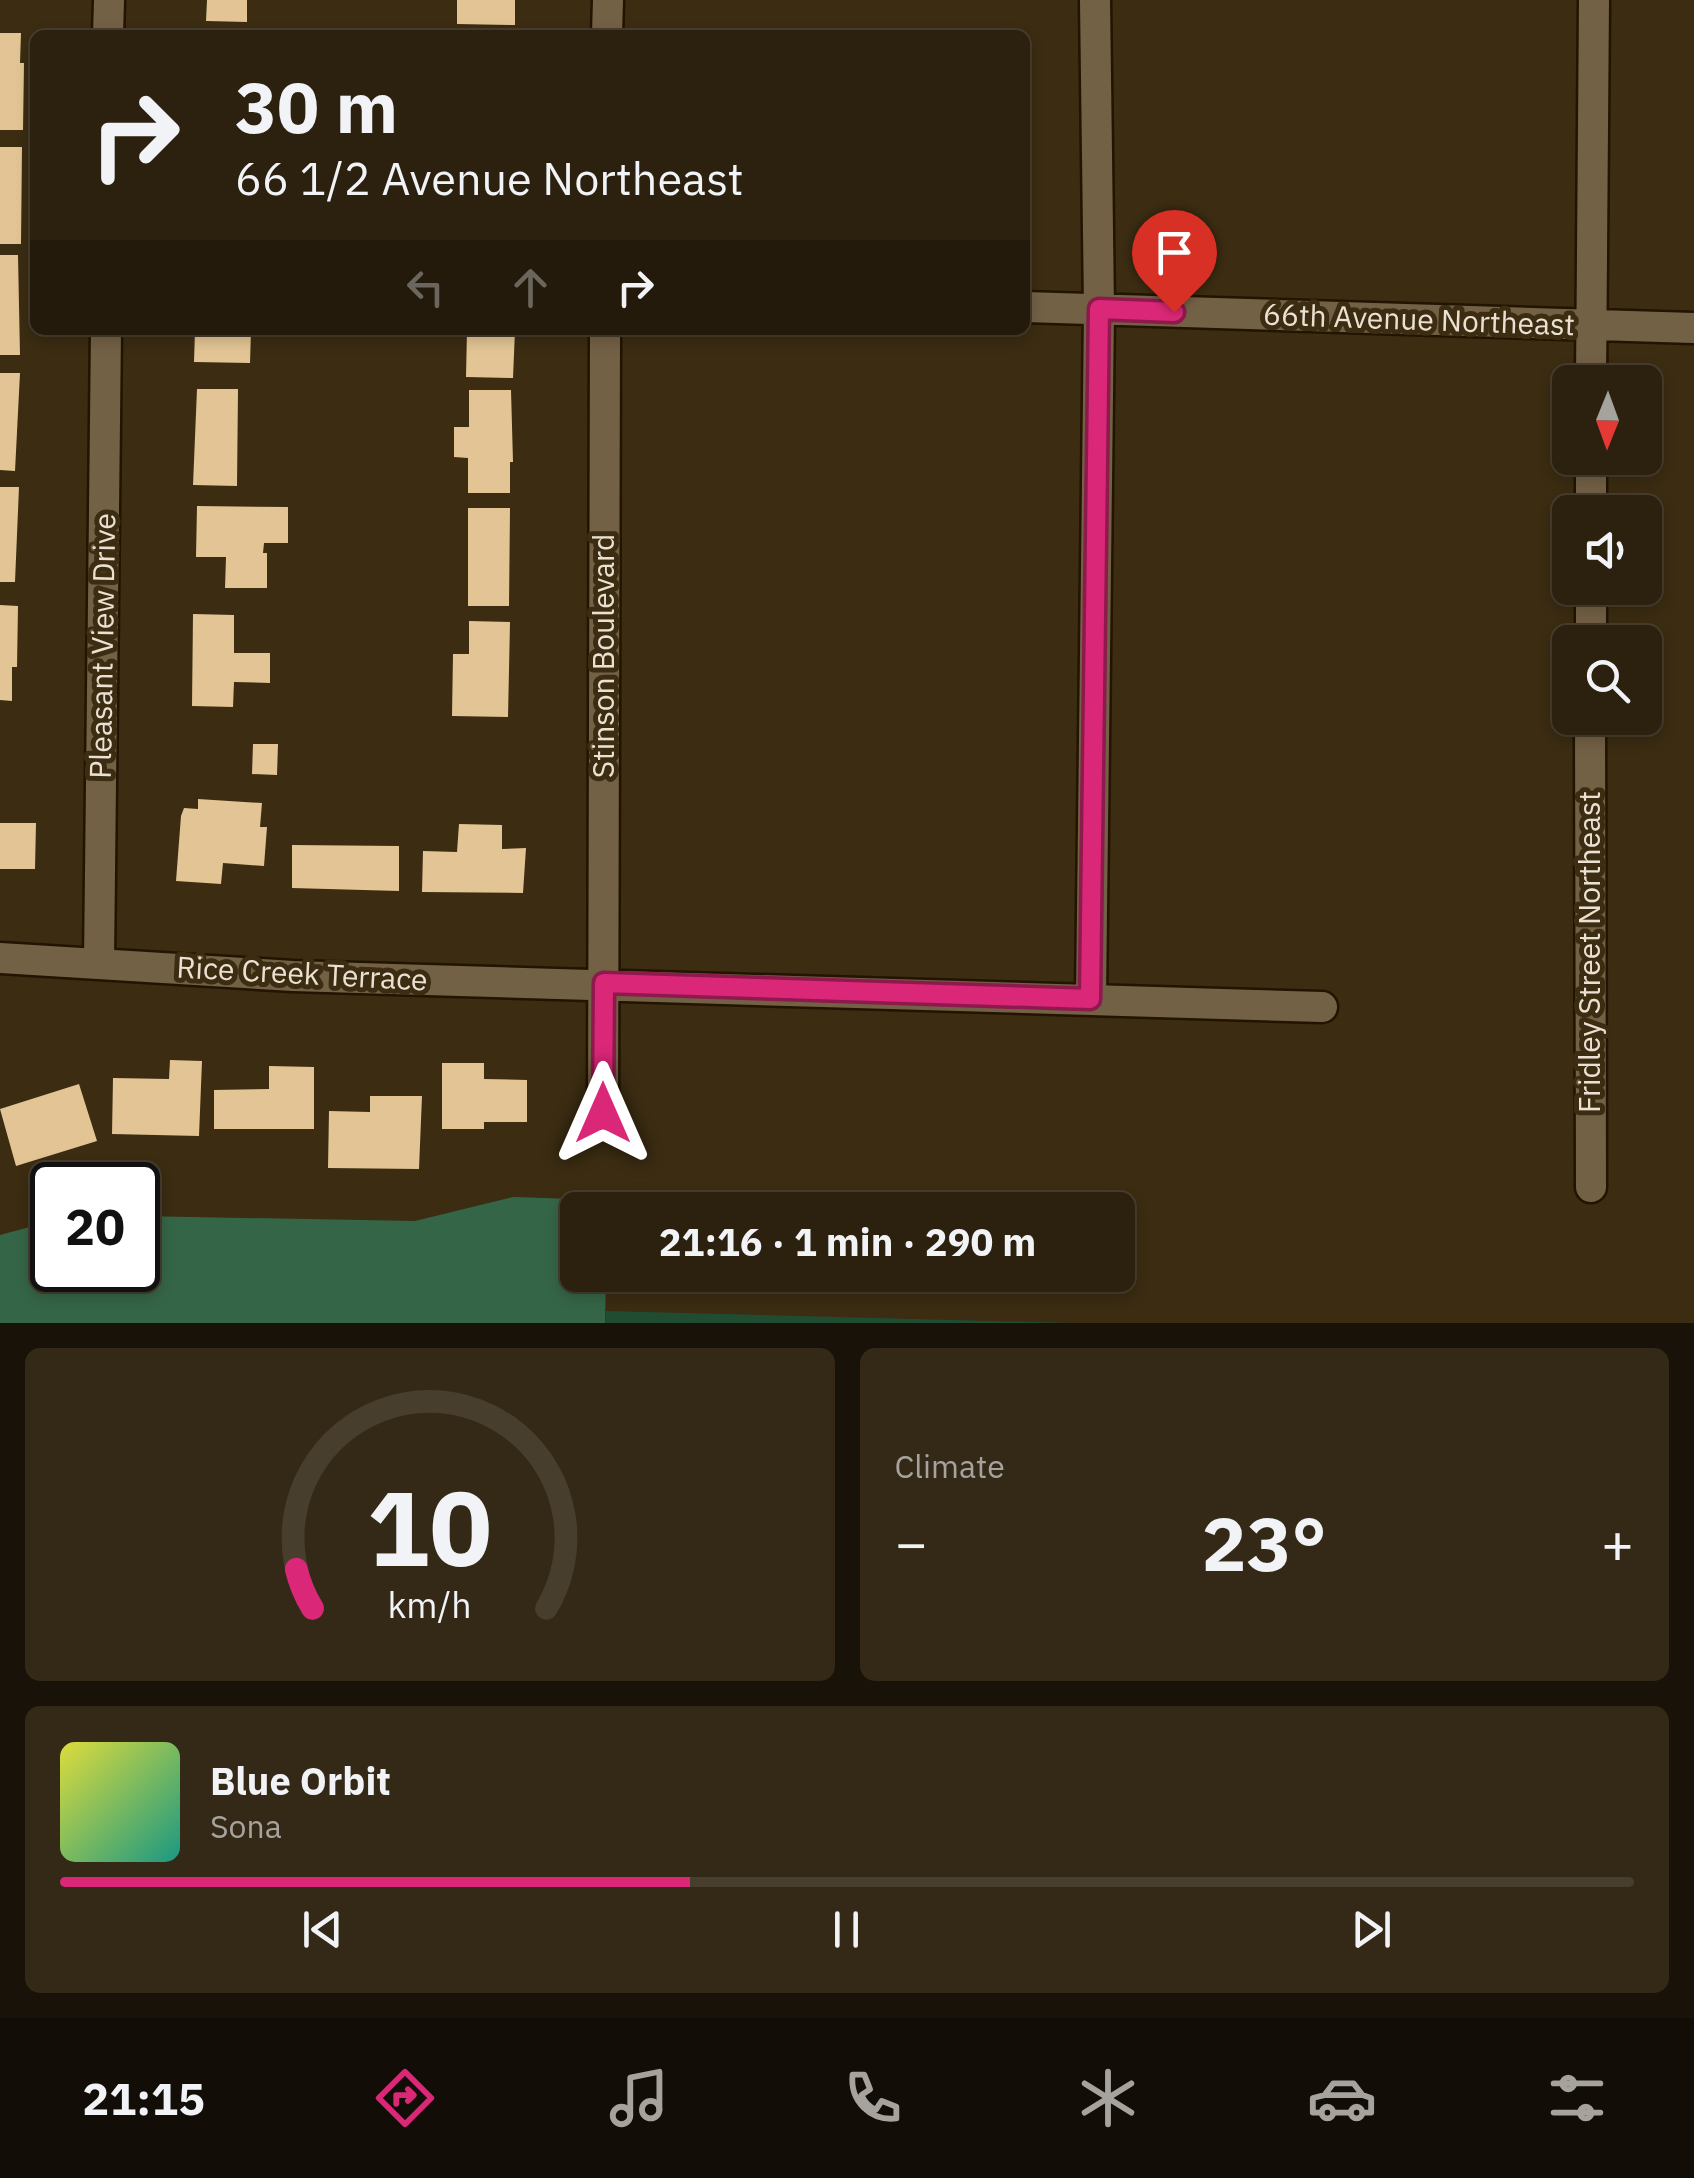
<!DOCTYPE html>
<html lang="en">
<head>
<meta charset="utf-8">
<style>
	:root { --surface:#2c210e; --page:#342917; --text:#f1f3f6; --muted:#a6a39e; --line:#483e2e; --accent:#db2777 }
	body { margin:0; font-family:"IBM Plex Sans",sans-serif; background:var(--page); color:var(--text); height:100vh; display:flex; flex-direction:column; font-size:38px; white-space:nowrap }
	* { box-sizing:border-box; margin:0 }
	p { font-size:32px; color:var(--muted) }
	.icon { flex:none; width:55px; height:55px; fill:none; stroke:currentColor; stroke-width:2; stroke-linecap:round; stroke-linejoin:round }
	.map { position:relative; height:1323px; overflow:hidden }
	.sheet { display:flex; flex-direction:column; gap:25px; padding:25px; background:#181208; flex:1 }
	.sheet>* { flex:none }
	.guide { position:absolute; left:30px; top:30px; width:1000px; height:305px; border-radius:15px; box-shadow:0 5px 15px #0003,0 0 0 2px var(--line); background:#2c210e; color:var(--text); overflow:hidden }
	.needle { width:65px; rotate:181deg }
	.tools { position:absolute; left:1552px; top:365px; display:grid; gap:20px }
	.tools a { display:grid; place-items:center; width:110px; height:110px; border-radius:15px; background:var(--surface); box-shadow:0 5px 15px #0003,0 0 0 2px var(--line); font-size:50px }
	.speed { position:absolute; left:30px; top:1162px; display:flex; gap:20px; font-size:50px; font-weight:700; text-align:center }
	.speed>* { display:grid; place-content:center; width:130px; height:130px; border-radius:50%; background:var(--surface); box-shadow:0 5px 15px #0003,0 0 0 2px var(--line); line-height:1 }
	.speed .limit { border:5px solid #111; border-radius:15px; background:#fff; color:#111 }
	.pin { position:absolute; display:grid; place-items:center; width:85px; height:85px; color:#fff; margin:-102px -42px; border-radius:50% 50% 50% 0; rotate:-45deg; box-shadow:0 0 10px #0007 }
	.pin .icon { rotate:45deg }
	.me { position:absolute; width:110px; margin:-55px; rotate:0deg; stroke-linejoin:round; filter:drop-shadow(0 0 8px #0008) }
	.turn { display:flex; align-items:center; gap:35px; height:210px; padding:0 40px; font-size:45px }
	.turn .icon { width:130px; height:130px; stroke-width:2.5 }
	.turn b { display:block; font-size:70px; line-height:85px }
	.lanes { display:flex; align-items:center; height:95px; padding:0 40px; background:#0003; justify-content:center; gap:50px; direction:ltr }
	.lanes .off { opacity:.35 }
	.big { font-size:75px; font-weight:700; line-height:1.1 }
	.sheet .widget { flex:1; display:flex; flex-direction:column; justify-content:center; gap:15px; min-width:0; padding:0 35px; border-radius:15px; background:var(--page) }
	.sheet .dial { align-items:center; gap:0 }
	.dial svg { height:260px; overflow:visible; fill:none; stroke:var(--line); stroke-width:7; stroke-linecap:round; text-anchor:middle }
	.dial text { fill:var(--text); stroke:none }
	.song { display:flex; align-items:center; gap:30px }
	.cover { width:120px; height:120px; border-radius:15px; background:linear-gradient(135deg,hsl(60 70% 55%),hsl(170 70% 35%)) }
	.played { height:10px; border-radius:5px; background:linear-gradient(90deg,var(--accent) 40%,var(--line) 40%) }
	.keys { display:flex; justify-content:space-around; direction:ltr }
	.heat { display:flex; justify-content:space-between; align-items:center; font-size:55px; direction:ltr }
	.sheet .tiles { flex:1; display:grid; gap:25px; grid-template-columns:1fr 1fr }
	.widget:last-child { grid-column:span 2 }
	.trip { position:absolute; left:560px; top:1192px; width:575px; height:100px; border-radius:15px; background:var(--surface); box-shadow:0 5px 15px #0003,0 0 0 2px var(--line); font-weight:700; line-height:100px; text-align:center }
	.menu { display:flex; height:160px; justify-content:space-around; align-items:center; background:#120d06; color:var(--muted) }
	.menu .icon { width:70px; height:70px }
	.menu .current { color:var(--accent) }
	.menu b { font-size:45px; color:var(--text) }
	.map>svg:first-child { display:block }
</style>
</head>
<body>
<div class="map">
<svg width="1694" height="1323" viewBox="0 0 1694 1323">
	<rect width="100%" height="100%" fill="#3b2c12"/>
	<path fill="#204d32" d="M 606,1311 L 1070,1323 L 605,1323 Z"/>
	<path fill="#356547" d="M 513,1197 L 606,1200 L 606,1210 L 578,1210 L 578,1275 L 606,1275 L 605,1323 L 0,1323 L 0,1235 L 52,1221 L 52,1270 L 138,1270 L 138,1216 L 415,1221 Z"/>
	<path fill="#e3c595" d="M 207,0 L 247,0 L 247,22 L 206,21 Z
		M 457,0 L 515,0 L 515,25 L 457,24 Z
		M 0,33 L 21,33 L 20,63 L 24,63 L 23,130 L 0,130 Z
		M 0,147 L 22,147 L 21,244 L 0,244 Z
		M 0,255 L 18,255 L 20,355 L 0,355 Z
		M 195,330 L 251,330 L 250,363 L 194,362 Z
		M 467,330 L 515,330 L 513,378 L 466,377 Z
		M 0,373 L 20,373 L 15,471 L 0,470 Z
		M 197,389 L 238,389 L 237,486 L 193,485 Z
		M 469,390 L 511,390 L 513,462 L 510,462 L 510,493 L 468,493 L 468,458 L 454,457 L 454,427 L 469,427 Z
		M 0,487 L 19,487 L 15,582 L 0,582 Z
		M 197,506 L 288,507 L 288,543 L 264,543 L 263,553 L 267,553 L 267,588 L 225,588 L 226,557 L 196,557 Z
		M 468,508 L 510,508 L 509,606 L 468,606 Z
		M 0,605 L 18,606 L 17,667 L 12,667 L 12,701 L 0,700 Z
		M 193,614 L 234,615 L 234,653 L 270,653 L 270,683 L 234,682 L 233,707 L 192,706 Z
		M 469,621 L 510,622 L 508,717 L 452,716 L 453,654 L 469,654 Z
		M 253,744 L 278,744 L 277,775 L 252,774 Z
		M 198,799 L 262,803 L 260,827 L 267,827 L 264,866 L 223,863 L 221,884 L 176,881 L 181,816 L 184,808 L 198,809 Z
		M 0,823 L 36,823 L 35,869 L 0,869 Z
		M 459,824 L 502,825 L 502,849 L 526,848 L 523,893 L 422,892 L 423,851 L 457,852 Z
		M 292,845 L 399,846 L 399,891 L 292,888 Z
		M 170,1060 L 202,1061 L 199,1136 L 112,1134 L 113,1078 L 169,1079 Z
		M 442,1063 L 484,1063 L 484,1079 L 527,1080 L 527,1122 L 484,1122 L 484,1129 L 442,1129 Z
		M 269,1066 L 314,1067 L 314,1129 L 214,1129 L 214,1090 L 269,1089 Z
		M 79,1084 L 97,1141 L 16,1166 L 0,1109 Z
		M 370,1096 L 422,1096 L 419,1169 L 328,1168 L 329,1111 L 370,1112 Z"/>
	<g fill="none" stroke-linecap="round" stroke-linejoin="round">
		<defs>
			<path id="minor" d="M 108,35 L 109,0
				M 607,35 L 608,0
				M 1025,307 L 1694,328
				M 1591,382 L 1594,0
				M 1591,512 L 1591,458
				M 1591,642 L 1591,588
				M 1590,718 L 1591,1187
				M 0,958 L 293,976 L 1322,1007
				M 99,963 L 106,330
				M 1091,999 L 1099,309 L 1095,0
				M 603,1113 L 605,330"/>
		</defs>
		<use href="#minor" stroke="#221400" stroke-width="35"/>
		<use href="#minor" stroke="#736146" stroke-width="30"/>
	</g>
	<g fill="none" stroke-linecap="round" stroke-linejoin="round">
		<defs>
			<path id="route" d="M 603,1113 L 604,983 L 1090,999 L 1099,309 L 1174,312"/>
		</defs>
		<use href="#route" stroke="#8e194d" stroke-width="25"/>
		<use href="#route" stroke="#db2777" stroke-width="18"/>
	</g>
	<g text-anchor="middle" stroke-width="10" stroke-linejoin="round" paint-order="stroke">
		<g font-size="30" fill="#ebe1d2" stroke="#3b2c12">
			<text transform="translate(1419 320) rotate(2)" y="10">66th Avenue Northeast</text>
			<text transform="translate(103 646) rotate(-89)" y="10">Pleasant View Drive</text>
			<text transform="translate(604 656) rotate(-90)" y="10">Stinson Boulevard</text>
			<text transform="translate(1590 952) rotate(-90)" y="10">Fridley Street Northeast</text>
			<text transform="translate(302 974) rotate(3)" y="10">Rice Creek Terrace</text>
		</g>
	</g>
</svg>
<div class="tools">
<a><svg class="needle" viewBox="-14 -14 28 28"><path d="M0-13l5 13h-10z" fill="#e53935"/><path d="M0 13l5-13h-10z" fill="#a6a39e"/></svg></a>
<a><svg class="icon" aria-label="sound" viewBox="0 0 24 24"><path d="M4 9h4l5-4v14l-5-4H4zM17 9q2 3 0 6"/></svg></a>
<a><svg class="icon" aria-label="search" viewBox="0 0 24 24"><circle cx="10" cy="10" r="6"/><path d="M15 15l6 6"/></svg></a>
</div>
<div class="speed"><div class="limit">20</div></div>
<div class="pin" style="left:1174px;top:312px;background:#d93025"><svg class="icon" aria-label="arrive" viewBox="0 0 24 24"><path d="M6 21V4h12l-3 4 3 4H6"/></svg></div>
<svg class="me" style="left:603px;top:1113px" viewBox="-20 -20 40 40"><path d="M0-17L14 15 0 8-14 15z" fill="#db2777" stroke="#fff" stroke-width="4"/></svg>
<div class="trip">21:16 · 1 min · 290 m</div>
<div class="guide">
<div class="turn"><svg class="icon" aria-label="right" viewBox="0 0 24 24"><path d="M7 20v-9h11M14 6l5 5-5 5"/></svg><div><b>30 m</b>66 1/2 Avenue Northeast</div></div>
<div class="lanes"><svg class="icon off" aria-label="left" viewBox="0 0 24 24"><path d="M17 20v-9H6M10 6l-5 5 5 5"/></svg><svg class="icon off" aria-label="ahead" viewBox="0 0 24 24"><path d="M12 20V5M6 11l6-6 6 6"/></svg><svg class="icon" aria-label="right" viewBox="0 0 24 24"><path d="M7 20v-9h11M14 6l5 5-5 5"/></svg></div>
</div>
</div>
<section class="sheet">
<div class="tiles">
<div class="widget dial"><svg viewBox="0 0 100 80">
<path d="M14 69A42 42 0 1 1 86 69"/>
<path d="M14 69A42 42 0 0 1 9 57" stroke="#db2777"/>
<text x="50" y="56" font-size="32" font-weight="700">10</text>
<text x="50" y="72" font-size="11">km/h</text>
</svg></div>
<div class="widget"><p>Climate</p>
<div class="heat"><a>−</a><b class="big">23°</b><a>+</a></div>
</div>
<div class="widget">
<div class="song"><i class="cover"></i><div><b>Blue Orbit</b><p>Sona</p></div></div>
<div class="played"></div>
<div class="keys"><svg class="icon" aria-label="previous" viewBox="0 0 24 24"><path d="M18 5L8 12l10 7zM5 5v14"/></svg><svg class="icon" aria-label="pause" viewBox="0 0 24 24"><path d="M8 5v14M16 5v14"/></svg><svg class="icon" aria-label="next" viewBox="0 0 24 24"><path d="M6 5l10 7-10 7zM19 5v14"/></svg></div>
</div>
</div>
</section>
<nav class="menu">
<b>21:15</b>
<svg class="icon current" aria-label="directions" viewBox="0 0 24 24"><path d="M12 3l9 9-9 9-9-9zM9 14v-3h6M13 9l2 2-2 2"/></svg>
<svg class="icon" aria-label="music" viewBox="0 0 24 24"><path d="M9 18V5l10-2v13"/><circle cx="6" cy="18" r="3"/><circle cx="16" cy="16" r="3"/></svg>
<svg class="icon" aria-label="phone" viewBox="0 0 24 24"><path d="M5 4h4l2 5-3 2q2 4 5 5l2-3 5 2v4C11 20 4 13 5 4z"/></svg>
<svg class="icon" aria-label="climate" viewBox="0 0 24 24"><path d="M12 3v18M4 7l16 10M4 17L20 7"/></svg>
<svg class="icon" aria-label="car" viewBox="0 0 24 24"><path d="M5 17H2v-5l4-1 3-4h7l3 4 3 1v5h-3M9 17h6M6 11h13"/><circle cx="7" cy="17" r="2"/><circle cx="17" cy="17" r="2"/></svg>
<svg class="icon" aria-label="filters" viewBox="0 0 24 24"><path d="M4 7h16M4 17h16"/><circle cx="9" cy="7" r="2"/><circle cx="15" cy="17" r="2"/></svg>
</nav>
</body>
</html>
